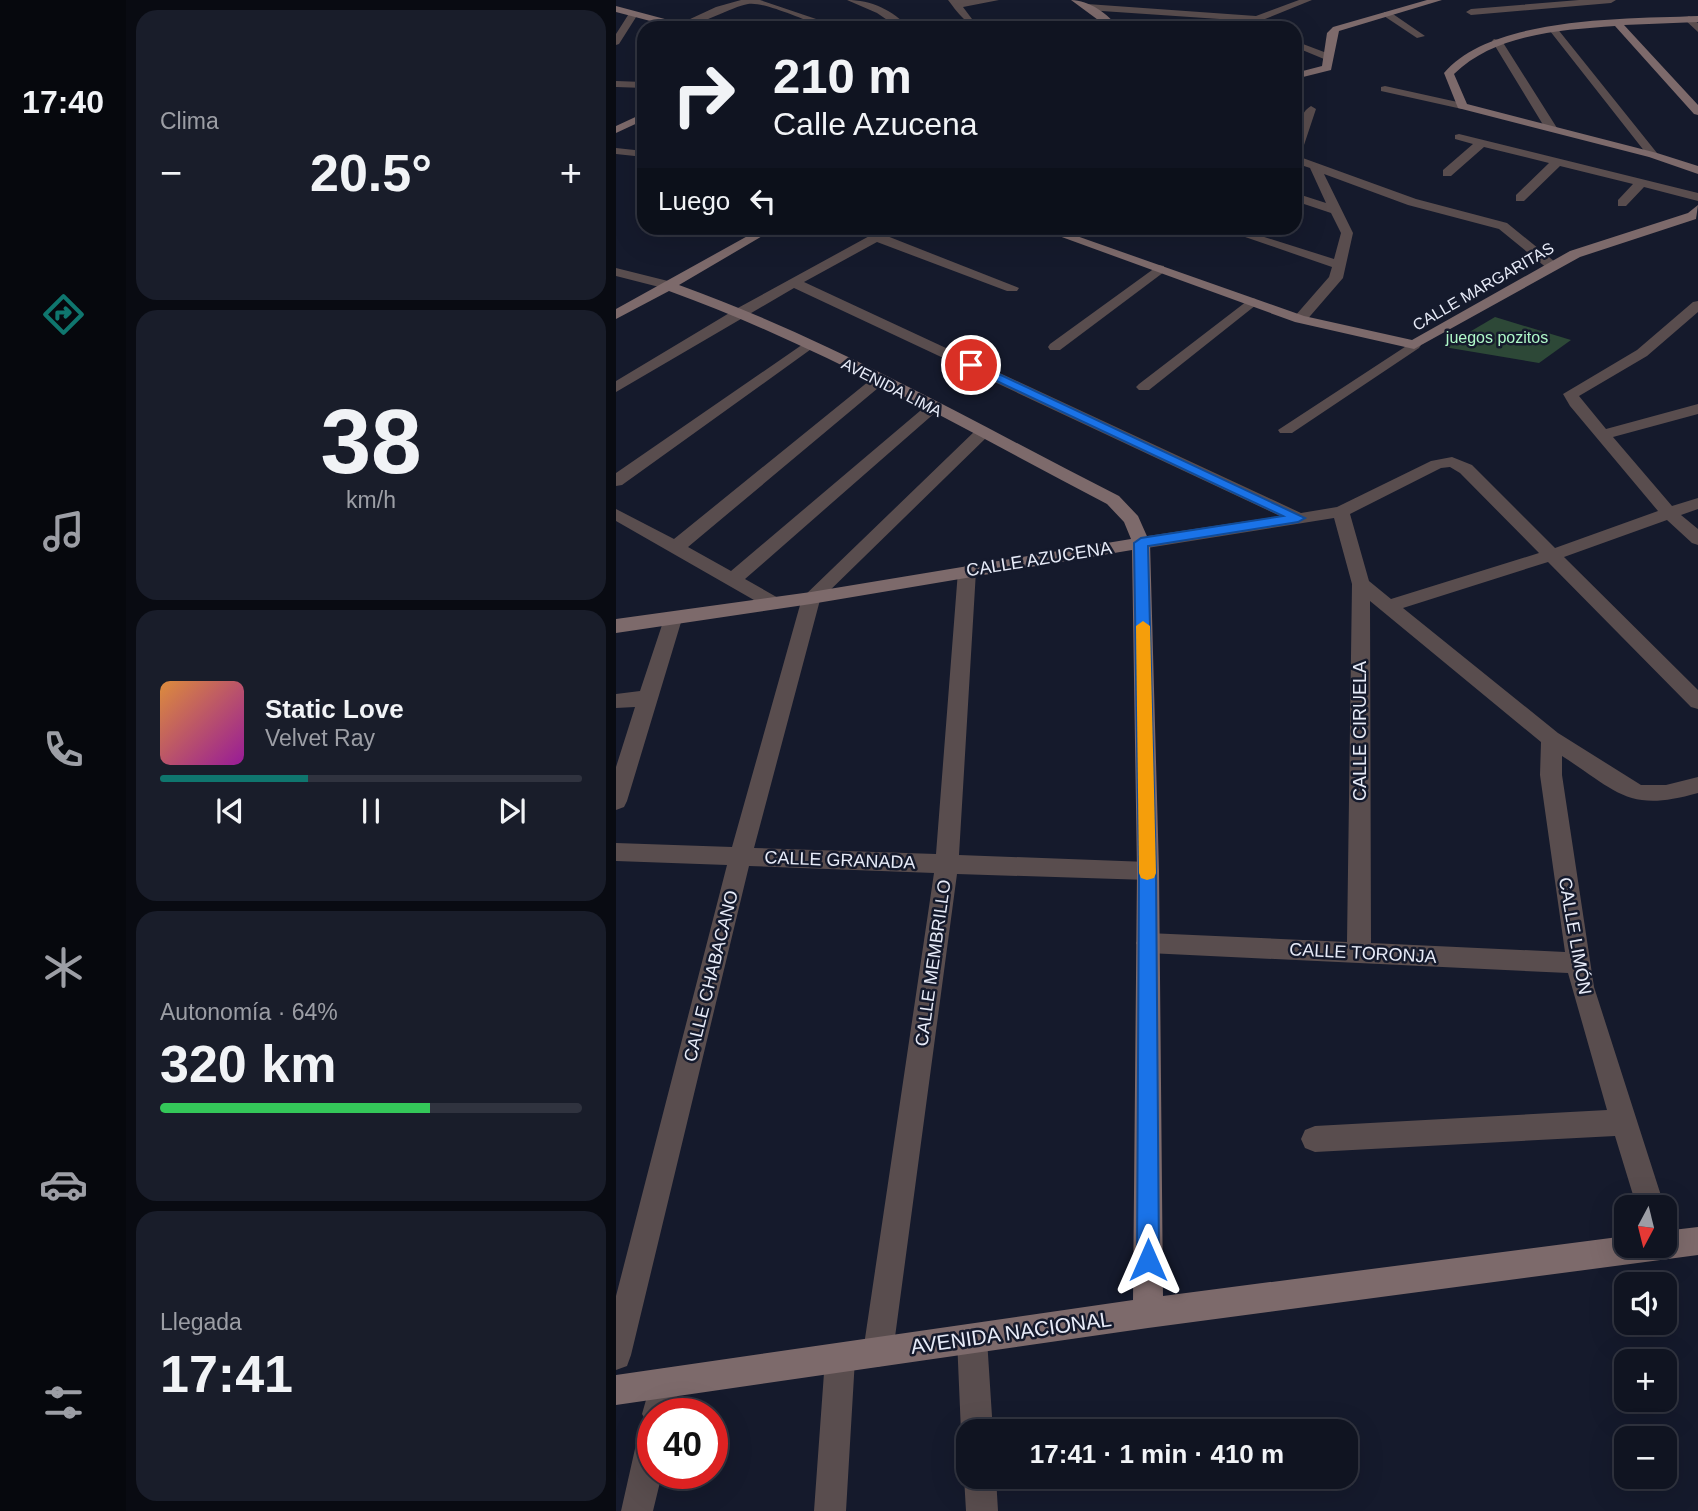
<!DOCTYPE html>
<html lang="es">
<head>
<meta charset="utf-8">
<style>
	:root { --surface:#101421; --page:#191d2a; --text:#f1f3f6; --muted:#9c9ea5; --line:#30333f; --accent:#0f766e }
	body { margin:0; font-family:Arial,sans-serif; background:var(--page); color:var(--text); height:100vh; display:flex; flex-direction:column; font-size:26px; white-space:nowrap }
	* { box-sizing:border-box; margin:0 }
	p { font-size:23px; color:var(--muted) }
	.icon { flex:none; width:38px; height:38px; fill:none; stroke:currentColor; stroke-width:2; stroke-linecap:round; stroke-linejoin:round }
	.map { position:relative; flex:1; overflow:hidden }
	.drawer { display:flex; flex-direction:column; gap:10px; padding:10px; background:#090b12; width:490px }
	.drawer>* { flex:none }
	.top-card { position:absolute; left:21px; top:21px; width:665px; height:214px; border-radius:21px; box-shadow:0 7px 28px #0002,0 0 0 2px var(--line); background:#101421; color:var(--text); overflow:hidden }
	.needle { width:46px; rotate:187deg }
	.fabs { position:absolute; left:998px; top:1195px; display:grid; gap:14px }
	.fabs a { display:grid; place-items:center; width:63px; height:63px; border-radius:14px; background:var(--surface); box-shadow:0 7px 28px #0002,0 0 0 2px var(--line); font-size:35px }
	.speed { position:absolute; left:21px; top:1398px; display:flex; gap:14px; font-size:35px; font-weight:700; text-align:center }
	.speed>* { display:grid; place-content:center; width:91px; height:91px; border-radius:50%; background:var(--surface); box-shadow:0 7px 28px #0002,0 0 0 2px var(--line); line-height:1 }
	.speed .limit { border:10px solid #d22; background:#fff; color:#111 }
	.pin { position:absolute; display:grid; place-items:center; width:60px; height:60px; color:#fff; margin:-30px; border:4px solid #fff; border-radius:50%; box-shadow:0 2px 7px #0007 }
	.me { position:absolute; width:77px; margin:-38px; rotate:0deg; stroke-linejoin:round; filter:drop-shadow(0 0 5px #0008) }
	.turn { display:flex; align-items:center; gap:24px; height:147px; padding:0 21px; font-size:32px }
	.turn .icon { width:91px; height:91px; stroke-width:2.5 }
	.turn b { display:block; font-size:49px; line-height:60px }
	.then { display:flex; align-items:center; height:66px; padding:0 21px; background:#0003; gap:14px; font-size:26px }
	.big { font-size:52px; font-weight:700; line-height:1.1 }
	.drawer .card { flex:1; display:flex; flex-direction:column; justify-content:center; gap:10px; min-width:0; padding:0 24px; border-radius:21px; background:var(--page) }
	.drawer .dial { align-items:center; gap:0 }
	.dial b { font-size:91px; line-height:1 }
	.song { display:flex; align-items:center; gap:21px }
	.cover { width:84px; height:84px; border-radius:10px; background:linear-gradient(135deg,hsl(30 70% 55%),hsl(300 70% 35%)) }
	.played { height:7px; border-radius:4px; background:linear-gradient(90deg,var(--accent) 35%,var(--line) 35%) }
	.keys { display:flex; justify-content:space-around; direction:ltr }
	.heat { display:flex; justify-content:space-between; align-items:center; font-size:38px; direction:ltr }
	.charge { height:10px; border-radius:5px; background:linear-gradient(90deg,#34c759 64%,var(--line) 0) }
	.trip { position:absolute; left:340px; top:1419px; width:402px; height:70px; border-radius:21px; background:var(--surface); box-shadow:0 7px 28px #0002,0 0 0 2px var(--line); font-weight:700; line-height:70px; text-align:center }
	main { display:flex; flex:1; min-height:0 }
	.menu { display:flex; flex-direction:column; width:126px; justify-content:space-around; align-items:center; background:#06080d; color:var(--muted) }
	.menu .icon { width:49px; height:49px }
	.menu .selected { color:var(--accent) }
	.menu b { font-size:32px; color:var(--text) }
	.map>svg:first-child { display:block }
</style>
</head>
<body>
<main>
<nav class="menu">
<b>17:40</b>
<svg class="icon selected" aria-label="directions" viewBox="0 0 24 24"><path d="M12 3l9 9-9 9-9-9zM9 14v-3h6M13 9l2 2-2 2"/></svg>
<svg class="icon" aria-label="music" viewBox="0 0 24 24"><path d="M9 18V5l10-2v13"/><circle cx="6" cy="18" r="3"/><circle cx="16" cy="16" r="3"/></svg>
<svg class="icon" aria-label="phone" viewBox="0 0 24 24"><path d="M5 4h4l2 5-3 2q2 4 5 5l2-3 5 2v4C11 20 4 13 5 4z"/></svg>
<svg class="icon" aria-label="climate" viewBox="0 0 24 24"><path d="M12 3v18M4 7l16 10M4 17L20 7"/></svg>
<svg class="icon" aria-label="car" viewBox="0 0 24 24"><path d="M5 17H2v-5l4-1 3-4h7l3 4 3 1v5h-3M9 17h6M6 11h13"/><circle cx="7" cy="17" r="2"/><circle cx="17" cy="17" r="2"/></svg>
<svg class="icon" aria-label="filters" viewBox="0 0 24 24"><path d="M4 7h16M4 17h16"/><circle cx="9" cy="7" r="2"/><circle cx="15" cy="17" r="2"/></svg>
</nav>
<section class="drawer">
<div class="card"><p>Clima</p>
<div class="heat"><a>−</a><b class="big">20.5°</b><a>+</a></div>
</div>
<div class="card dial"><b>38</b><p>km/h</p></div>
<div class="card">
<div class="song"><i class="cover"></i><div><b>Static Love</b><p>Velvet Ray</p></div></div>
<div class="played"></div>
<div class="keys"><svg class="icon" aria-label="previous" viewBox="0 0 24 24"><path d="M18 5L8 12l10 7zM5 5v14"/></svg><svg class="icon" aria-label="pause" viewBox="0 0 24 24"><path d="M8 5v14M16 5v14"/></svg><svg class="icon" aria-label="next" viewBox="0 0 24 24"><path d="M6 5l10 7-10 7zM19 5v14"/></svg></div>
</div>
<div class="card"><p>Autonomía · 64%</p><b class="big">320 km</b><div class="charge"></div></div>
<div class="card"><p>Llegada</p><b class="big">17:41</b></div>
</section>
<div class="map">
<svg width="1082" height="1511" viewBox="0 0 1082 1511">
	<rect width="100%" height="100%" fill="#151a2c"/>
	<path fill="#2d4837" d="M 879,317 L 955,340 L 923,363 L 828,347 Z"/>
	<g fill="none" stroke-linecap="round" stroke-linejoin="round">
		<path fill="#594d4e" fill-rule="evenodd" d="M 125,0 L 144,0 L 209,22 L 201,24 C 185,19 146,1 132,4 C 114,7 72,32 59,26 L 100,7 Z
			M 231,0 C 255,0 277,10 293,28 L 283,28 L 261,13 Z
			M 332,0 L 383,0 L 347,7 L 356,19 L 375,28 C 352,28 345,17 332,0 Z
			M 683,0 L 696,0 L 644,21 L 637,28 L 626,28 L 633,21 L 471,10 L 466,7 L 471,4 L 640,16 Z
			M 963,0 L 1000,0 L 995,3 L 855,15 L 850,12 L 855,9 Z
			M 14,12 L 22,14 L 3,44 L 0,45 L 0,34 Z
			M 768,12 L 774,12 L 809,36 L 801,38 L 768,16 Z
			M 1073,16 L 1082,23 L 1082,32 L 1068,19 Z
			M 934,27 L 940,27 L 1041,153 L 1041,157 L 1033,157 L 934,31 Z
			M 878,39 L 886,41 L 941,128 L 939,130 L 929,128 L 876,41 Z
			M 679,41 L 716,55 L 717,57 L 708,59 L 679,47 Z
			M 0,81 L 28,82 L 28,88 L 0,87 Z
			M 769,86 L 846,103 L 851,106 L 846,109 L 765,91 L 765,87 Z
			M 695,106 L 700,109 L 684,157 L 800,199 L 891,223 L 944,266 L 937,270 L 932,269 L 883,229 L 792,205 L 708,174 L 737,233 L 727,278 L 689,322 L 679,322 L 679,316 L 713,277 L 716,267 L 603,228 L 620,228 L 718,259 L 725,233 L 715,213 L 679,201 L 679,193 L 710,203 L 694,168 L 679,163 C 679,146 679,115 695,106 Z
			M 843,134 L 1082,193 L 1082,201 L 1028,187 L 1010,206 L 1002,206 L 1002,200 L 1017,184 L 944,166 L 908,201 L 900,201 L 900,195 L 933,163 L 868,147 L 835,176 L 827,176 L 827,170 L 857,144 L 839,139 L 839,135 Z
			M 0,148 L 28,151 L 28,157 L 0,154 Z
			M 268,228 L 282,228 L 271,236 L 403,288 L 401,291 L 391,291 L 261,242 L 188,282 L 685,513 L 721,507 L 815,461 L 836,457 L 856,465 L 939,548 L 1042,511 L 954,406 L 947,394 L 1021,350 L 1077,302 L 1082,301 L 1082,312 L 1031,356 L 963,396 L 990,429 L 1082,404 L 1082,414 L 997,437 L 1056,506 L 1082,498 L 1082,509 L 1065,515 L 1082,529 L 1082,545 L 1076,543 L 1051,520 L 948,557 L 1082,690 L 1082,709 L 1075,707 L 932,562 L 787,608 L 942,733 L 1025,785 L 1050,785 L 1082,777 L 1082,793 C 1012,813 1002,792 946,756 L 946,775 L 978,987 L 1049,1208 L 1048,1210 L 1048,1208 L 1021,1208 L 999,1136 L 699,1152 L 689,1148 L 685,1139 L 689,1130 L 699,1126 L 991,1110 L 952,973 L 532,953 L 524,950 L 520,943 L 524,936 L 532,933 L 731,942 L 736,584 L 718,518 L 525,549 L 519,547 L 516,543 L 519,539 L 525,537 L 664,516 L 178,288 L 0,392 L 0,381 L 120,309 ZM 834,467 L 844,473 L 923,553 L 775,599 L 753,581 L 734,514 L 825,468 ZM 754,601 L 925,742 L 924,775 L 949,952 L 755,943 Z
			M 543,265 L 548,266 L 548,272 L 444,350 L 434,350 L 432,347 L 434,344 Z
			M 0,268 L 56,282 L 58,285 L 51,289 L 0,276 Z
			M 635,298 L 640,299 L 640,305 L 533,390 L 523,390 L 520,387 L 523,384 Z
			M 193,340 L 200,344 L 198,347 L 6,485 L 0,486 L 0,473 Z
			M 798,341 L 803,342 L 805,345 L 803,348 L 676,433 L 664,433 L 662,430 Z
			M 263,375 L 271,380 L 268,383 L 72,547 L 115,571 L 311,405 L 321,405 L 324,408 L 321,411 L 129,579 L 164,599 L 166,603 L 164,607 L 150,607 L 0,521 L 0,509 L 58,539 L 258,377 Z
			M 367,427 L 375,432 L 373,435 L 204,600 L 138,848 L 320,854 L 342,571 L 351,565 L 360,571 L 343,855 L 532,862 L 540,864 L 543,871 L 540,878 L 532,880 L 341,874 L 277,1352 L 273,1363 L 262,1367 L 251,1363 L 247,1352 L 318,873 L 133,866 L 15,1355 L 11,1366 L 0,1370 L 0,1296 L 111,865 L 0,861 L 0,843 L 116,847 L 186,598 L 361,429 Z
			M 57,613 L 64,614 L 66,619 L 11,801 L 8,807 L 0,810 L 0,767 L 19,707 L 0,708 L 0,694 L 24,691 L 48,619 L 50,614 Z
			M 356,1324 L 367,1328 L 371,1339 L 377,1432 L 352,1432 L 352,1444 L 345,1432 L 341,1339 L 345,1328 Z
			M 224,1344 L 235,1348 L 239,1359 L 230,1511 L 198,1511 L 209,1359 L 213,1348 Z
			M 49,1368 L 60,1372 L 64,1383 L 58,1414 L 37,1414 L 37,1474 L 46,1474 L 37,1511 L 5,1511 L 21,1440 L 26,1429 L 33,1426 L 26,1414 L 38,1372 Z
			M 352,1468 L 352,1477 L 380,1477 L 382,1511 L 350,1511 L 348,1477 Z"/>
		<path fill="#7d6a6b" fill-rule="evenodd" d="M 455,0 C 473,0 492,14 503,28 L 493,28 Z
			M 811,0 L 826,0 L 723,31 L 715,70 L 679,79 L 679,73 L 706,66 L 711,33 L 717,27 Z
			M 0,6 L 75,26 L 77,28 L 61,28 L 0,12 Z
			M 1082,16 L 1082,22 L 1008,25 L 1082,105 L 1082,115 L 1078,114 L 999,26 C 944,30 879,34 838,74 L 851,104 L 1041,153 L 1082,166 L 1082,174 L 1033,157 L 842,108 L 828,73 C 876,16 1011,19 1082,16 Z
			M 28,113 L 28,120 L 0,133 L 0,126 Z
			M 1082,205 L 1080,219 L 964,257 L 798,349 L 679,322 L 421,228 L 438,228 L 688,316 L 796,340 L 954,251 L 1072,213 Z
			M 146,228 L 160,228 L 63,285 C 216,340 359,423 503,496 L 522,516 L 534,543 L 543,871 L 547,1296 L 1010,1236 L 1010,1246 L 1048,1246 L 1048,1231 L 1082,1227 L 1082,1255 L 532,1328 L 0,1405 L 0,1375 L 517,1300 L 521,871 L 516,550 L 195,604 L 0,633 L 0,619 L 195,592 L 515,539 L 508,522 L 491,504 C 347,429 205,346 53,291 L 0,319 L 0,309 Z"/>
	</g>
	<path fill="#1a73e8" stroke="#114b97" stroke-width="2" d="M 355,361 L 689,518 L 682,522 L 532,546 L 540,871 L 543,1260 L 540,1268 L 532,1271 L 524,1268 L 521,1260 L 523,871 L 518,543 L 525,538 L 667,516 L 351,367 L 351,362 Z"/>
	<path fill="#f59e0b" d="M 527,621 L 534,626 L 540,873 L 538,878 L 531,880 L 525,878 L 523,873 L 520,626 Z"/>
	<g text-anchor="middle" stroke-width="5" stroke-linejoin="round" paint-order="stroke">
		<g font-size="16" fill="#e7ebf8" stroke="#151a2c">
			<text transform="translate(867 286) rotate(-30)" y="6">CALLE MARGARITAS</text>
			<text transform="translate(276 387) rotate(27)" y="6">AVENIDA LIMA</text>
		</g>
		<g font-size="16" fill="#aff8c8" stroke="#151a2c">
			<text x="881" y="343">juegos pozitos</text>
		</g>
		<g font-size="18" fill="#e7ebf8" stroke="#151a2c">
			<text transform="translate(423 559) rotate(-9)" y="6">CALLE AZUCENA</text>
			<text transform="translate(744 731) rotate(-90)" y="6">CALLE CIRUELA</text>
			<text transform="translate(224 860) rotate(2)" y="6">CALLE GRANADA</text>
			<text transform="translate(959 936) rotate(80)" y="6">CALLE LIMÓN</text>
			<text transform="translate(747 953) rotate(3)" y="6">CALLE TORONJA</text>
			<text transform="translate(317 963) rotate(-82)" y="6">CALLE MEMBRILLO</text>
			<text transform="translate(95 976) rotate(-76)" y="6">CALLE CHABACANO</text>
		</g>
		<g font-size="21" fill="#e7ebf8" stroke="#151a2c">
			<text transform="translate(395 1333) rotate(-8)" y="7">AVENIDA NACIONAL</text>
		</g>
	</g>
</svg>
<div class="fabs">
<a><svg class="needle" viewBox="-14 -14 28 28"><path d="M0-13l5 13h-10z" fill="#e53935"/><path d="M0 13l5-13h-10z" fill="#9c9ea5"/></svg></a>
<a><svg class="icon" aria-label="sound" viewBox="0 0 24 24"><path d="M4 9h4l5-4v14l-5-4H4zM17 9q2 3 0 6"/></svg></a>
<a>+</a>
<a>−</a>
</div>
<div class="speed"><div class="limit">40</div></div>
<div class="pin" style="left:355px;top:365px;background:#d93025"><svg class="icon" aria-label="arrive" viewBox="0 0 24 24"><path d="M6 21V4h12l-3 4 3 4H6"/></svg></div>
<svg class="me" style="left:532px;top:1260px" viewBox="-20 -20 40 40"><path d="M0-17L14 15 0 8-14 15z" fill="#1a73e8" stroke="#fff" stroke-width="4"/></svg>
<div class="trip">17:41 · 1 min · 410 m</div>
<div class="top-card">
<div class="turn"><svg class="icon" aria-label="right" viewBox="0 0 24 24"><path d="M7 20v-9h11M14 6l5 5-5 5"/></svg><div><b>210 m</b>Calle Azucena</div></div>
<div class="then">Luego<svg class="icon" aria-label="left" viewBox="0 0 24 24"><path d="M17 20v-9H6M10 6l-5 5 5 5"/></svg></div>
</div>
</div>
</main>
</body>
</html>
